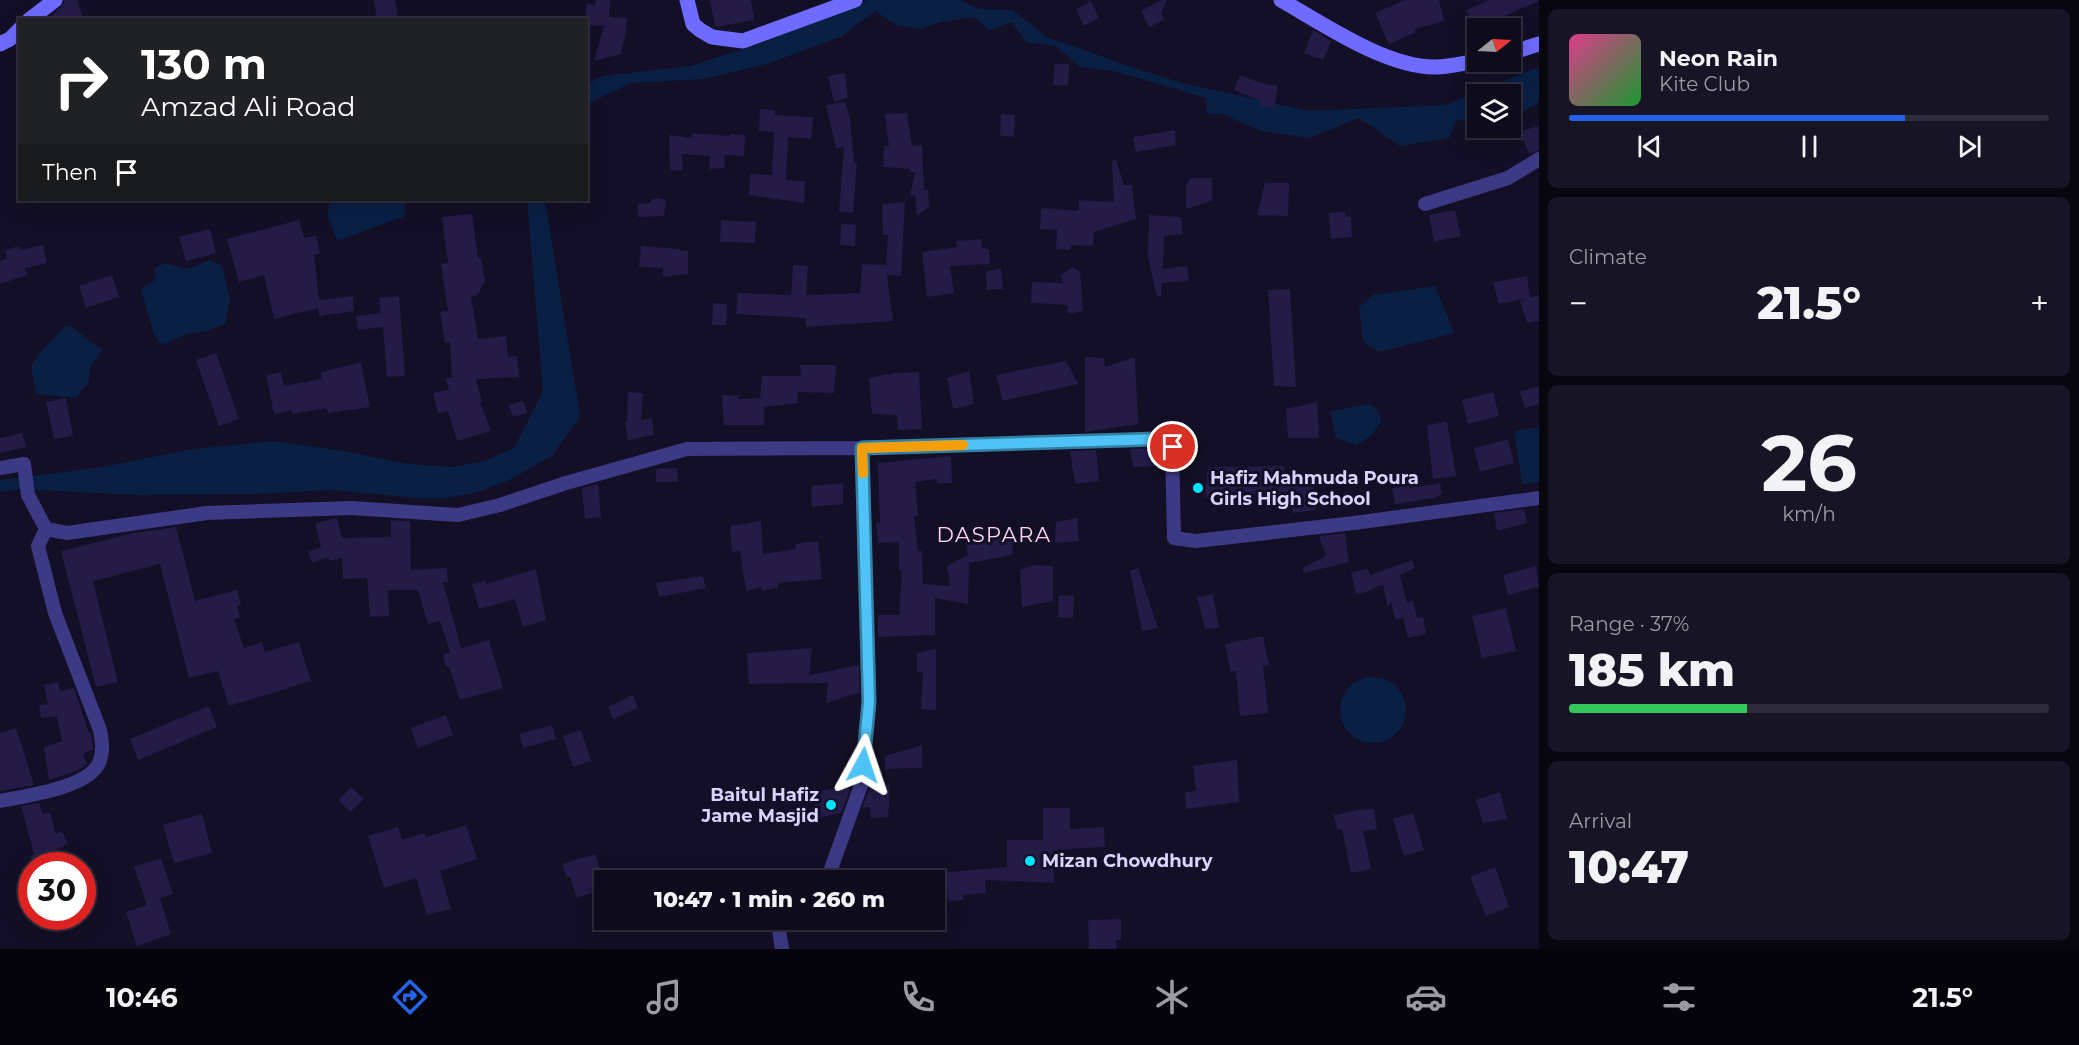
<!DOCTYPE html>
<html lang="en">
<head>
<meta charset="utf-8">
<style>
	:root { --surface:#0e0b1c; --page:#171425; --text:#f1f3f6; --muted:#9b9ba3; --line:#2e2b3b; --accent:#2563eb }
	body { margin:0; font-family:Montserrat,sans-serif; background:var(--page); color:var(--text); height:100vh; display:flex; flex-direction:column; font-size:22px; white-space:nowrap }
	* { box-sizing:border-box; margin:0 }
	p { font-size:20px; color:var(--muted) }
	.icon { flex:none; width:33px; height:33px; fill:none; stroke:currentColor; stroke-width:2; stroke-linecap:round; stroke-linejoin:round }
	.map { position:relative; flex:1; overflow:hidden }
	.panel { display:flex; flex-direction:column; gap:9px; padding:9px; background:#08060f; width:540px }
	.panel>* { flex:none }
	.top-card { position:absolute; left:18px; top:18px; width:570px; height:183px; border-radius:0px; box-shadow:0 6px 24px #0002,0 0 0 2px var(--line); background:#202124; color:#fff; overflow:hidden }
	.needle { width:39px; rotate:72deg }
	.fabs { position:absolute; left:1467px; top:18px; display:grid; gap:12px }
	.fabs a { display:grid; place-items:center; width:54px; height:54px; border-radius:0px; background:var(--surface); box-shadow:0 6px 24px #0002,0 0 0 2px var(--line); font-size:30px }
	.speed { position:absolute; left:18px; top:852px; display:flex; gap:12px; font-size:30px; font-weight:700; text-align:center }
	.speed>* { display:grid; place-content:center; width:78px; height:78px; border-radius:50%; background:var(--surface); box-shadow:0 6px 24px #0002,0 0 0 2px var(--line); line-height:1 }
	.speed .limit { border:9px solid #d22; background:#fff; color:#111 }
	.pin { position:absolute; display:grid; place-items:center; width:51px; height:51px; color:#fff; margin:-26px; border:3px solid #fff; border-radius:50%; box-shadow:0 2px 6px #0007 }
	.me { position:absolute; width:66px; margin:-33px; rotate:5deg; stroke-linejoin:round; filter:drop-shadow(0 0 4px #0008) }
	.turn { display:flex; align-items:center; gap:21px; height:126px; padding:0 24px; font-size:27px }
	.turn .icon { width:78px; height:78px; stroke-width:2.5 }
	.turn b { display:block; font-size:42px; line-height:51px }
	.then { display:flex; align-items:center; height:57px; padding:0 24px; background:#0003; gap:12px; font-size:22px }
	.big { font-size:45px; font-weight:800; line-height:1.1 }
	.panel .tile { flex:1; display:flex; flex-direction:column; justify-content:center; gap:9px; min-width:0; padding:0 21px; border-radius:9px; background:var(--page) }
	.panel .dial { align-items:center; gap:0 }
	.dial b { font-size:78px; line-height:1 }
	.song { display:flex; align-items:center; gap:18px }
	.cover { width:72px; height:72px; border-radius:9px; background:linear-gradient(135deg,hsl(330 70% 55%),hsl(130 70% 35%)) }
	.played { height:6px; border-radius:3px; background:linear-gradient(90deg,var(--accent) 70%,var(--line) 70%) }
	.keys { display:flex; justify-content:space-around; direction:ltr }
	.heat { display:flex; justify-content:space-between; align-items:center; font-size:33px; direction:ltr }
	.charge { height:9px; border-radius:4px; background:linear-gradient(90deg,#34c759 37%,var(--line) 0) }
	.trip { position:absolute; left:594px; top:870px; width:351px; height:60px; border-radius:0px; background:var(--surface); box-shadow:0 6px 24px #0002,0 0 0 2px var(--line); font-weight:800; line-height:60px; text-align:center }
	.tab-bar { display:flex; height:96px; justify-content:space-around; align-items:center; background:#06040b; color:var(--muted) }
	.tab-bar .icon { width:42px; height:42px }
	.tab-bar .selected { color:var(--accent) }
	.tab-bar b { font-size:27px; color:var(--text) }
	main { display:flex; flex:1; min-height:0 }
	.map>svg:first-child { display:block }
</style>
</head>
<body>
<main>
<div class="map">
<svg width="1539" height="949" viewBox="0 0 1539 949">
	<rect width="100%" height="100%" fill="#130f26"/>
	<path fill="#0a1f44" d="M 868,0 L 960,0 L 979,9 L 1012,10 L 1047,37 L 1120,63 L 1182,83 L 1309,111 L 1445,105 L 1539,67 L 1539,102 L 1511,120 L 1510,94 L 1478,94 L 1477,122 L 1456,120 L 1449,138 L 1400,146 L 1359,118 L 1309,138 L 1261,131 L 1222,114 L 1207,114 L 1206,98 L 1113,71 L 1080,67 L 1056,46 L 1026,42 L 1012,22 L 989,31 L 974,17 L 941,22 L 920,29 L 897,25 L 875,11 L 841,37 L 766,64 L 704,79 L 631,83 L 587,104 L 587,84 L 603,76 L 690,66 L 765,42 Z
		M 331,200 L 405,200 L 405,216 L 337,241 L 327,213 Z
		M 527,200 L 545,200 L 580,416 L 552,456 L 509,480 L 475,493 L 445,498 L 419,498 L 332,490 L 253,494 L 137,495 L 22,489 L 0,492 L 0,480 L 103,467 L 187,450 L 272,441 L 344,451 L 408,464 L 453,467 L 485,461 L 514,448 L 543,391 Z
		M 210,260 L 222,266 L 230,299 L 225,324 L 207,331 L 187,334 L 162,345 L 154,335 L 141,289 L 155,280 L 155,268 L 165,263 L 187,269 Z
		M 1435,286 L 1454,333 L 1379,352 L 1363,342 L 1359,307 L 1373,295 Z
		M 66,325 C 81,330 88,344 103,349 L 90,367 L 89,381 L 76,398 L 36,394 L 31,366 L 41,352 Z
		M 1370,404 L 1380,414 L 1381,422 L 1371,436 L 1356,445 L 1336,438 L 1330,411 Z
		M 1539,427 L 1539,482 L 1522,484 L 1514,431 Z
		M1340 710a33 33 0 1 1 66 0a33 33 0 1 1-66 0Z"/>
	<path fill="#241b47" d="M 65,0 L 77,0 L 84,20 L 46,20 L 61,7 Z
		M 374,0 L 395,0 L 398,20 L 377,20 Z
		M 596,0 L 610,0 L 609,17 L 627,18 L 625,39 L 624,39 L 621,54 L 594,61 L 604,26 L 586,25 L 586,4 L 595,5 Z
		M 710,0 L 751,0 L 754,20 L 715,27 Z
		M 1162,0 L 1167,0 L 1161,13 L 1164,20 L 1149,27 L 1141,11 Z
		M 1405,0 L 1439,0 L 1444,21 L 1414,29 L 1416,32 L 1389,44 L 1375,13 Z
		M 1489,0 L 1539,0 L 1539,1 L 1502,17 L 1507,28 L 1475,28 L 1466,10 Z
		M 1091,1 L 1099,18 L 1084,26 L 1076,9 Z
		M 1313,30 L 1331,41 L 1323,60 L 1304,53 Z
		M 1055,64 L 1069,64 L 1068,86 L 1053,85 Z
		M 845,73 L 848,98 L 834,102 L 828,76 Z
		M 1240,75 L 1261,83 L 1278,86 L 1274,108 L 1260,106 L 1261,101 L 1234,90 Z
		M 845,102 L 850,118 L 854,163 L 857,163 L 853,213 L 839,212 L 844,147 L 836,148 L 826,105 Z
		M 760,109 L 775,110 L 775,115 L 813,117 L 811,139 L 788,137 L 786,180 L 805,181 L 804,203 L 749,195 L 750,174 L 772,175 L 774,132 L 759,131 Z
		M 907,113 L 912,146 L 922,145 L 924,190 L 928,190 L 929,207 L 917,216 L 915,195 L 910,196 L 915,172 L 910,172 L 910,169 L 883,167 L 884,146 L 889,146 L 885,114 Z
		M 1001,114 L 1015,115 L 1014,137 L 1000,136 Z
		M 1539,126 L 1539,150 L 1529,154 L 1520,131 Z
		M 1175,130 L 1176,145 L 1136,152 L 1133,137 Z
		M 692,133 L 730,136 L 730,134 L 745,135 L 744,156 L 725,155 L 724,168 L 709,169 L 710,156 L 682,154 L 683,170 L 670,171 L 669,135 L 692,138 Z
		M 1116,160 L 1124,185 L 1132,185 L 1136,219 L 1094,232 L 1093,246 L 1071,245 L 1070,250 L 1056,249 L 1057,230 L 1040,229 L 1041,208 L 1079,211 L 1079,200 L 1114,202 L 1112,161 Z
		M 1191,178 L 1212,178 L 1212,201 L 1186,209 L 1186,185 Z
		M 1265,183 L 1289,183 L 1288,216 L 1257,215 Z
		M 654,198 L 666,200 L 664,216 L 638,217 L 638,204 L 649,203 Z
		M 905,202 L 901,276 L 887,275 L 893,321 L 806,327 L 806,318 L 736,314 L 738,293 L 791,295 L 793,265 L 808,266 L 806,295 L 860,293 L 862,264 L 886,265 L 886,271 L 888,235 L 883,235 L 882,204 Z
		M 1455,210 L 1461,236 L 1434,242 L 1429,215 Z
		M 1345,211 L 1345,217 L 1351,216 L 1352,237 L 1331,239 L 1329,213 Z
		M 472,214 L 478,258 L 481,258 L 485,280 L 478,295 L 471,297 L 478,339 L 506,336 L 508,357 L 517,356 L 519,377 L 476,379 L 482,402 L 480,403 L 491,431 L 457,441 L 448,411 L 438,414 L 433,393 L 449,390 L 446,379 L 452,377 L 450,342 L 445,343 L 440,312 L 448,311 L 441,264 L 448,263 L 442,217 Z
		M 1149,215 L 1181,217 L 1183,234 L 1164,236 L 1163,269 L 1187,266 L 1189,281 L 1162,283 L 1161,296 L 1157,297 L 1148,257 Z
		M 299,220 L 304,238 L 316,236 L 320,253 L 314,255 L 319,300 L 353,296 L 354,311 L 319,316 L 318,308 L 274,319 L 264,275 L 239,282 L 227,239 Z
		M 721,220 L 756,222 L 755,243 L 720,242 Z
		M 841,224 L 856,225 L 855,246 L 840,245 Z
		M 210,229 L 216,253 L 186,261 L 179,237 Z
		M 981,239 L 982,248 L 989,249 L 990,264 L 950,266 L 954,293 L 927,297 L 922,252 L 957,247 L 956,241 Z
		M 43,245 L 47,263 L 25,268 L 27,275 L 0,284 L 0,261 L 7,258 L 5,250 L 19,246 L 20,250 Z
		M 641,246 L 680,249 L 681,251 L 688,251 L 688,274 L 663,277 L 663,268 L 639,267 Z
		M 1073,267 L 1080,272 L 1083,311 L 1068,314 L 1067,305 L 1031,303 L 1032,282 L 1063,283 L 1061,275 Z
		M 1001,268 L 1003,289 L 987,290 L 986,272 Z
		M 112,275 L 119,297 L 86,308 L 79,286 Z
		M 1527,276 L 1530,298 L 1499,304 L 1493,282 Z
		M 1290,289 L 1292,320 L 1296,387 L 1274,386 L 1268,290 Z
		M 1539,295 L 1539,321 L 1527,323 L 1520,301 Z
		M 399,296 L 405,376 L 387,377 L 383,327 L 358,330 L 356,316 L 381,313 L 379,298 Z
		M 713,303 L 727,304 L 726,325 L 712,325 Z
		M 216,353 L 239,419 L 219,426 L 196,360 Z
		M 1085,357 L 1104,358 L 1105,367 L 1135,357 L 1138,424 L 1085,432 Z
		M 1066,361 L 1078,384 L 1003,401 L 996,375 Z
		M 361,362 L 370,407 L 328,413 L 327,408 L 292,414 L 292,410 L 274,414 L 266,375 L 281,372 L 284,386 L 322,379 L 321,372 Z
		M 800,365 L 836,365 L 834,393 L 797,392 L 798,403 L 764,407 L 764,425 L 724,425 L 722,395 L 738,396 L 739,399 L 760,398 L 762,376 L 801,376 Z
		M 969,371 L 974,404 L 953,409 L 947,378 Z
		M 919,372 L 922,429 L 898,430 L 897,415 L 872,414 L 869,378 L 895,373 Z
		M 1539,386 L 1539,404 L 1525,408 L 1520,392 Z
		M 628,392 L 643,393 L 641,420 L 652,418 L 654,435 L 628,440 L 625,422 L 627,422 Z
		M 1493,392 L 1499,416 L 1468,424 L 1462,400 Z
		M 66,398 L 73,436 L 54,439 L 46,402 Z
		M 518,402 L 524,402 L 527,413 L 513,417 L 509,405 Z
		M 1317,402 L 1319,438 L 1288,438 L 1286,409 Z
		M 1447,421 L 1456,476 L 1433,479 L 1427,426 Z
		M 22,433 L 26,447 L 0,453 L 0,438 Z
		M 1508,439 L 1514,463 L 1480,472 L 1474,448 Z
		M 1157,448 L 1161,451 L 1162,466 L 1133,467 L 1130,449 Z
		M 1096,450 L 1099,481 L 1075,484 L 1070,451 Z
		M 951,456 L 952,483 L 937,483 L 937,479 L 915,482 L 918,516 L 914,516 L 918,551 L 922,551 L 923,584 L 950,586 L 947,566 L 968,555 L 966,544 L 1013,537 L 1012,555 L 969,563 L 969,562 L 968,604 L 935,598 L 935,635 L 878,637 L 878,615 L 899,615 L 902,570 L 899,571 L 899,542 L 878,543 L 876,523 L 880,523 L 878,463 Z
		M 1284,466 L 1284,480 L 1313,474 L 1315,510 L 1293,513 L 1291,493 L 1205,497 L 1208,467 Z
		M 677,468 L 678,482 L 656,482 L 656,469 Z
		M 843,483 L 843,504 L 812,507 L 811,486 Z
		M 1440,483 L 1442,494 L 1434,498 L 1395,504 L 1392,488 L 1409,486 L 1409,488 Z
		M 598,484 L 601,517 L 585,519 L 582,488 Z
		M 1524,509 L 1527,523 L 1497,531 L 1494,513 Z
		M 337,518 L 342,538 L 391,537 L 391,520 L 410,521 L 411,570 L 447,568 L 448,582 L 443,582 L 461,648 L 489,640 L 503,688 L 460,700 L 449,666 L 446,667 L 443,655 L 450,652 L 440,621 L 428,624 L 418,590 L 388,590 L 389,616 L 370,617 L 367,578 L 343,579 L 342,558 L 329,561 L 328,557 L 312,563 L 308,552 L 321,547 L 315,523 Z
		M 1077,518 L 1079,541 L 1055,543 L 1056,522 Z
		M 761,521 L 763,554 L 796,549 L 795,544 L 818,541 L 822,579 L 778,583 L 778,588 L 762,591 L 762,587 L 746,591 L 740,551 L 732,552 L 730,526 Z
		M 176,527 L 195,601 L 237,590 L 241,605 L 237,606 L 240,618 L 234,619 L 244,648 L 262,642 L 265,652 L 299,642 L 311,681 L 229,706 L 218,671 L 189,678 L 160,564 L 93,581 L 118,682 L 96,687 L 61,551 L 134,533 Z
		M 1345,533 L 1349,562 L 1304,573 L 1302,568 L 1326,556 L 1319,536 Z
		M 1412,560 L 1415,568 L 1400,575 L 1407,603 L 1413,601 L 1417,618 L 1423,617 L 1426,634 L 1408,638 L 1403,618 L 1395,619 L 1391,601 L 1388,608 L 1383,584 L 1367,592 L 1356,594 L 1351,572 L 1368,569 L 1370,575 Z
		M 1033,565 L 1053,566 L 1053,601 L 1022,607 L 1020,570 Z
		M 1536,566 L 1539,587 L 1508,595 L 1503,575 Z
		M 1138,568 L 1158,628 L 1142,631 L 1130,571 Z
		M 536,569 L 546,620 L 523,627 L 515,599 L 479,609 L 472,584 L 485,580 L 486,584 Z
		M 703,576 L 706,588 L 659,597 L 656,583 Z
		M 1213,594 L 1219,628 L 1205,629 L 1197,597 Z
		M 1059,595 L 1074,596 L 1073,618 L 1058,617 Z
		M 1506,608 L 1516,651 L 1482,658 L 1472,616 Z
		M 1263,636 L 1269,665 L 1263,666 L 1268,713 L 1240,716 L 1236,671 L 1231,672 L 1225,644 Z
		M 812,648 L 809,675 L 859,665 L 860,692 L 826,703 L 828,683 L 749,684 L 747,653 Z
		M 936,649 L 936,710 L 921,709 L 923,672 L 917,672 L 917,653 Z
		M 58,682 L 60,691 L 74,688 L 89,733 L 91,732 L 93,749 L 83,754 L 87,764 L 79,770 L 49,780 L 44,747 L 62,741 L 57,716 L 41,718 L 39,705 L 48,704 L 44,685 Z
		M 633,695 L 638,708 L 613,719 L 608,707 Z
		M 209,706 L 217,727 L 138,760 L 130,739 Z
		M 446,715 L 453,735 L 418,748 L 411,728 Z
		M 552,725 L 556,739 L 523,748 L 519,734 Z
		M 16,728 L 34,785 L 0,791 L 0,733 Z
		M 581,730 L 591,761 L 573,767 L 563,736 Z
		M 922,745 L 922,768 L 885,769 L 885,756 Z
		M 1237,760 L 1239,802 L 1186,809 L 1185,792 L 1196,791 L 1193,766 Z
		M 848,785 L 850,790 L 841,813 L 818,818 L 812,793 Z
		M 890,785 L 888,817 L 871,818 L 870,807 L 862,808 L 870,788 Z
		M 351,787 L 364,799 L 350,812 L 338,800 Z
		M 1500,792 L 1507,819 L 1483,823 L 1476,800 Z
		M 39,803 L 43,814 L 50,813 L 56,834 L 62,831 L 68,844 L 51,852 L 57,866 L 35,866 L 30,856 L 34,854 L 21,806 Z
		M 1043,808 L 1070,808 L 1070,829 L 1104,827 L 1105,847 L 1053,850 L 1054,883 L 985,880 L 986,893 L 963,895 L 963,900 L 948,901 L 946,890 L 934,892 L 934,873 L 1007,867 L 1007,840 L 1043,840 Z
		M 1374,809 L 1377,829 L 1363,831 L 1371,869 L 1351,873 L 1342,829 L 1337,830 L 1334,815 L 1358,810 Z
		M 1413,813 L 1424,850 L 1404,856 L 1393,819 Z
		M 202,814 L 212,853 L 174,863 L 163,825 Z
		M 466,825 L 477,859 L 440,871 L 451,909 L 427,915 L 416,878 L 384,888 L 368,836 L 398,827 L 402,840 L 425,833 L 426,837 Z
		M 595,854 L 600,869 L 594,871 L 600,890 L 577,898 L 570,877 L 567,878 L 562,864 Z
		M 161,858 L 173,894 L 160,898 L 171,934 L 137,946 L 126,912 L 147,905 L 134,867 Z
		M 1495,867 L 1509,907 L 1486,916 L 1470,877 Z
		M 1121,919 L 1121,940 L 1116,940 L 1117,949 L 1089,949 L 1088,920 Z"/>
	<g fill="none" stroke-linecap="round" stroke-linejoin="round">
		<path stroke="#3d3a85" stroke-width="14" d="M 1425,204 L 1508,178 L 1539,159
			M 0,468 L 24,464 L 28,495 L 46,529 L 67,533 L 207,513 L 351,508 L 458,515 L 500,505 L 566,483 L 687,449 L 862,448
			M 0,801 C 25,796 88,788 99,763 C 104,752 102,741 100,730 L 55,613 L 38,546 L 46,529
			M 827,880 L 861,785 L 869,703 L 862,448 L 1159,439 L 1172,447 L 1174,538 L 1196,541 L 1354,523 L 1539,498
			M 782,949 L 779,930 L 784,920"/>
		<path stroke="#6f6bff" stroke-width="15" d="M 687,0 L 693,24 L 700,30 L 712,37 L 743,41 L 855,0
			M 1281,0 C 1323,24 1387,68 1436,67 C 1450,67 1464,63 1478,61
			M 29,20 L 55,0
			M 0,44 L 10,39 L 20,29
			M 1510,53 L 1539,44"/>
	</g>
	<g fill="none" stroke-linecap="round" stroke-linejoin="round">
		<defs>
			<path id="route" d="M 863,765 L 869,702 L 862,448 L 1159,439 L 1173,447"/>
		</defs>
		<use href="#route" stroke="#337fa1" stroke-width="15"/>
		<use href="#route" stroke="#4fc3f7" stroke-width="10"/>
		<path stroke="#f59e0b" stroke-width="10" d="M 863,473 L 862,448 L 963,445"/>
	</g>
	<g fill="#00e5ff" stroke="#130f26" stroke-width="2">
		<circle cx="1198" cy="488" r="6"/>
		<circle cx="831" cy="805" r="6"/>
		<circle cx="1030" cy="861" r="6"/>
	</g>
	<g text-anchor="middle" stroke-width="6" stroke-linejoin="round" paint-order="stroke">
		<g font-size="18" font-weight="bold" fill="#d9d4ff" stroke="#130f26" text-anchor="start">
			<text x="1210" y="484">Hafiz Mahmuda Poura<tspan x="1210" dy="21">Girls High School</tspan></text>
			<text x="819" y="801" text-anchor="end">Baitul Hafiz<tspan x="819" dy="21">Jame Masjid</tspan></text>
			<text x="1042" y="867">Mizan Chowdhury</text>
		</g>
		<g font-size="21" letter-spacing="1.5" fill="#ffd6f0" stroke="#130f26">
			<text x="994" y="542">DASPARA</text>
		</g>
	</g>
</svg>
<div class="fabs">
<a><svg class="needle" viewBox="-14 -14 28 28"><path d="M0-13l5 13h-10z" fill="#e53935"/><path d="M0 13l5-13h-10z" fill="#9b9ba3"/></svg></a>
<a><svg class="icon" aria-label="layers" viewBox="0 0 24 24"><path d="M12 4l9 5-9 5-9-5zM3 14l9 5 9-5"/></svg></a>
</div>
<div class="speed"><div class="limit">30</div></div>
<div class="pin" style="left:1173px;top:447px;background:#d93025"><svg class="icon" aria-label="arrive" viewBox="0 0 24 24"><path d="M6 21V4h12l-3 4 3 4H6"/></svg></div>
<svg class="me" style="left:863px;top:765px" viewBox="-20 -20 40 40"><path d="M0-17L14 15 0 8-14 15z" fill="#4fc3f7" stroke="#fff" stroke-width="4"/></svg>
<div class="trip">10:47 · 1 min · 260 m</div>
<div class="top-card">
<div class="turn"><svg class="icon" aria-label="right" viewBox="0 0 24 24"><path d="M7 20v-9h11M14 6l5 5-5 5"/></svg><div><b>130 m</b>Amzad Ali Road</div></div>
<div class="then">Then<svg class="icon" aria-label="arrive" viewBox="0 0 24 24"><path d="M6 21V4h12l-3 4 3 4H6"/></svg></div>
</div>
</div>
<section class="panel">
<div class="tile">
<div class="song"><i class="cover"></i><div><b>Neon Rain</b><p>Kite Club</p></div></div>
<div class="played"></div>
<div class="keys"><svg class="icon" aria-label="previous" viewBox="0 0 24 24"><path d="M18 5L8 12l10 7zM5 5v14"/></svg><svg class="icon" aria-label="pause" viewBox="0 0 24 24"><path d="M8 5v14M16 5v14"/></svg><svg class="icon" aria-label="next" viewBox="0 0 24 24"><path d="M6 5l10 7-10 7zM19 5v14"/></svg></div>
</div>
<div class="tile"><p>Climate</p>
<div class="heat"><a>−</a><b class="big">21.5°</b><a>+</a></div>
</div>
<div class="tile dial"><b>26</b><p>km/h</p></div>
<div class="tile"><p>Range · 37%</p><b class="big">185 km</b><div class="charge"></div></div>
<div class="tile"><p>Arrival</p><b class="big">10:47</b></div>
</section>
</main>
<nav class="tab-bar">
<b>10:46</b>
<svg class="icon selected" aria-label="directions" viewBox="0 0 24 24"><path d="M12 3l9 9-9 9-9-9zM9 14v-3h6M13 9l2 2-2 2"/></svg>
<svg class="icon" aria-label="music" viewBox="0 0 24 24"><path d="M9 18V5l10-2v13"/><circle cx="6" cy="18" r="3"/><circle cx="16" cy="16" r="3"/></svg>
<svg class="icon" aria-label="phone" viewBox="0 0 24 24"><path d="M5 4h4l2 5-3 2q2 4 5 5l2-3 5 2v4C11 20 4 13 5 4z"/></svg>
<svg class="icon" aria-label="climate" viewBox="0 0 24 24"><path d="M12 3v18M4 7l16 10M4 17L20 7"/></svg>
<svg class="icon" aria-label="car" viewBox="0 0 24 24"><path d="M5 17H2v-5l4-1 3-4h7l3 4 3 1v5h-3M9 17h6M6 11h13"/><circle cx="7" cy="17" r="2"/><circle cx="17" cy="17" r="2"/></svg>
<svg class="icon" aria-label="filters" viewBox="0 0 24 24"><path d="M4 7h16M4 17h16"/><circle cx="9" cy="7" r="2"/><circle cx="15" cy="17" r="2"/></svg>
<b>21.5°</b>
</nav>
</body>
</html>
